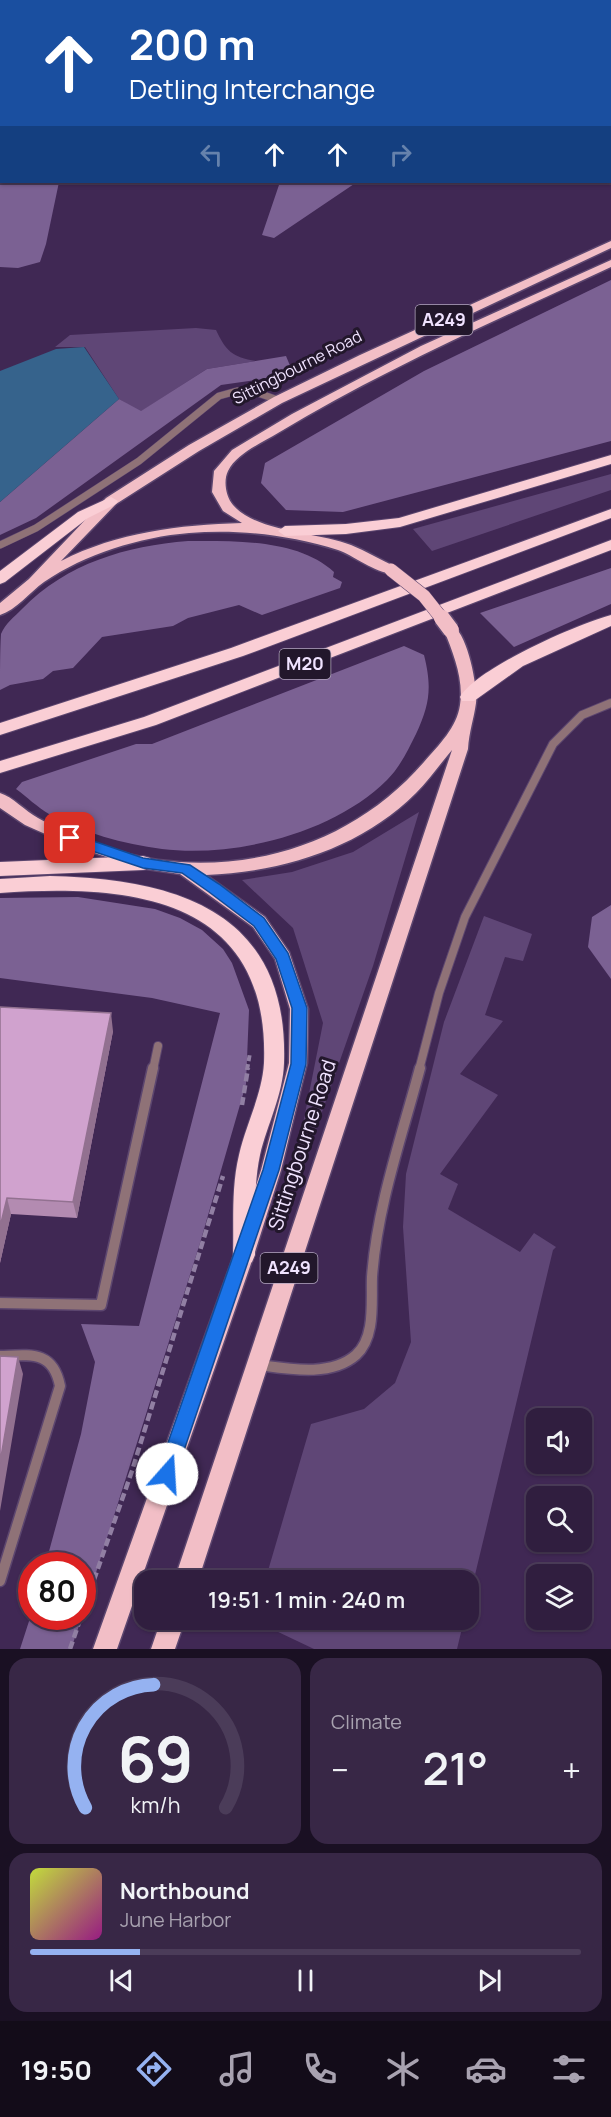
<!DOCTYPE html>
<html lang="en">
<head>
<meta charset="utf-8">
<style>
	:root { --surface:#301e3f; --page:#382746; --text:#f1f3f6; --muted:#a8a2b0; --line:#4b3c59; --accent:#95b2f1 }
	body { margin:0; font-family:Manrope,sans-serif; background:var(--page); color:var(--text); height:100vh; display:flex; flex-direction:column; font-size:22px; white-space:nowrap }
	* { box-sizing:border-box; margin:0 }
	p { font-size:20px; color:var(--muted) }
	.icon { flex:none; width:33px; height:33px; fill:none; stroke:currentColor; stroke-width:2; stroke-linecap:round; stroke-linejoin:round }
	.map { position:relative; height:1649px; overflow:hidden }
	.panel { display:flex; flex-direction:column; gap:9px; padding:9px; background:#1a1023; flex:1 }
	.panel>* { flex:none }
	.top-card { position:absolute; left:0px; top:0px; width:612px; height:183px; box-shadow:0 2px 4px #0004,0 0 0 2px var(--line); background:#1a4fa0; color:#fff; overflow:hidden }
	.tools { position:absolute; left:526px; top:1408px; display:grid; gap:12px }
	.tools a { display:grid; place-items:center; width:66px; height:66px; border-radius:12px; background:var(--surface); box-shadow:0 2px 4px #0004,0 0 0 2px var(--line); font-size:30px }
	.speed { position:absolute; left:18px; top:1552px; display:flex; gap:12px; font-size:30px; font-weight:700; text-align:center }
	.speed>* { display:grid; place-content:center; width:78px; height:78px; border-radius:50%; background:var(--surface); box-shadow:0 2px 4px #0004,0 0 0 2px var(--line); line-height:1 }
	.speed .limit { border:9px solid #d22; background:#fff; color:#111 }
	.pin { position:absolute; display:grid; place-items:center; width:51px; height:51px; color:#fff; margin:-26px; border-radius:12px; box-shadow:0 3px 9px #0006 }
	.me { position:absolute; width:66px; margin:-33px; rotate:19deg; stroke-linejoin:round; filter:drop-shadow(0 0 4px #0008) }
	.turn { display:flex; align-items:center; gap:21px; height:126px; padding:0 30px; font-size:27px }
	.turn .icon { width:78px; height:78px; stroke-width:2.5 }
	.turn b { display:block; font-size:42px; line-height:51px }
	.lanes { display:flex; align-items:center; height:57px; padding:0 30px; background:#0003; justify-content:center; gap:30px; direction:ltr }
	.lanes .off { opacity:.35 }
	.big { font-size:45px; font-weight:600; line-height:1.1 }
	.panel .widget { flex:1; display:flex; flex-direction:column; justify-content:center; gap:9px; min-width:0; padding:0 21px; border-radius:18px; background:var(--page) }
	.panel .dial { align-items:center; gap:0 }
	.dial svg { height:156px; overflow:visible; fill:none; stroke:var(--line); stroke-width:7; stroke-linecap:round; text-anchor:middle }
	.dial text { fill:var(--text); stroke:none }
	.song { display:flex; align-items:center; gap:18px }
	.cover { width:72px; height:72px; border-radius:9px; background:linear-gradient(135deg,hsl(70 70% 55%),hsl(310 70% 35%)) }
	.played { height:6px; border-radius:3px; background:linear-gradient(90deg,var(--accent) 20%,var(--line) 20%) }
	.keys { display:flex; justify-content:space-around; direction:ltr }
	.heat { display:flex; justify-content:space-between; align-items:center; font-size:33px; direction:ltr }
	.panel .tiles { flex:1; display:grid; gap:9px; grid-template-columns:1fr 1fr }
	.widget:last-child { grid-column:span 2 }
	.trip { position:absolute; left:134px; top:1570px; width:345px; height:60px; border-radius:18px; background:var(--surface); box-shadow:0 2px 4px #0004,0 0 0 2px var(--line); font-weight:600; line-height:60px; text-align:center }
	.menu { display:flex; height:96px; justify-content:space-around; align-items:center; background:#130c19; color:var(--muted) }
	.menu .icon { width:42px; height:42px }
	.menu .selected { color:var(--accent) }
	.menu b { font-size:27px; color:var(--text) }
	.map>svg:first-child { display:block }
</style>
</head>
<body>
<div class="map">
<svg width="611" height="1649" viewBox="0 0 611 1649">
	<rect width="100%" height="100%" fill="#402854"/>
	<path fill="#5f4676" d="M 196,328 L 216,330 C 226,351 232,357 256,361 L 207,369 L 140,412 L 119,399 L 85,347 L 55,347 L 70,335 Z
		M 611,474 L 611,490 L 432,551 L 413,529 Z
		M 419,812 L 373,966 L 308,1152 L 298,1149 L 323,1023 L 293,928 L 242,880 L 292,872 L 353,852 Z
		M 484,916 L 532,934 L 523,961 L 505,957 L 485,1015 L 503,1021 L 460,1074 L 498,1095 L 440,1174 L 458,1184 L 448,1209 L 520,1252 L 534,1233 L 556,1247 L 553,1250 L 468,1604 L 468,1581 L 265,1581 L 311,1424 L 364,1409 L 395,1383 L 411,1342 L 403,1227 L 406,1174 L 444,1022 Z
		M 253,1620 L 464,1620 L 457,1649 L 314,1649 Z"/>
	<path fill="#7b6193" d="M 0,17 L 2,182 L 59,182 L 46,244 L 40,262 L 18,268 L 0,267 Z
		M 280,182 L 357,182 L 274,238 L 262,235 Z
		M 611,280 L 611,441 L 343,512 L 286,510 L 261,483 L 265,463 L 424,371 Z
		M 286,356 L 291,368 L 277,377 L 221,385 L 36,518 L 0,535 L 0,502 L 119,399 L 141,411 L 207,369 Z
		M 188,541 C 235,541 298,539 334,572 L 333,577 L 342,582 L 340,588 L 262,615 L 239,605 L 188,618 L 173,626 L 102,637 L 73,668 L 53,671 L 43,679 L 10,685 L 0,690 C 0,674 0,649 1,634 C 5,624 14,617 22,609 C 67,563 126,546 188,541 Z
		M 611,568 L 611,604 L 514,647 L 480,613 Z
		M 404,646 L 424,655 C 432,687 430,704 416,734 C 408,750 400,767 387,780 C 334,833 235,858 162,849 C 123,844 83,833 49,814 C 37,807 27,797 16,789 L 22,782 L 136,744 L 152,744 Z
		M 78,897 L 155,909 L 180,918 L 202,930 L 223,949 L 232,963 L 249,1010 L 246,1084 L 200,1243 L 83,1614 L 82,1566 L 45,1566 L 81,1434 L 95,1362 L 81,1324 L 139,1326 L 220,1013 L 152,998 L 0,978 L 0,898 Z
		M 611,905 L 611,979 L 588,947 L 592,917 Z
		M 31,1615 L 82,1617 L 71,1649 L 20,1649 Z"/>
	<path fill="#36638c" d="M 84,347 L 119,399 L 0,502 L 0,371 L 56,349 Z"/>
	<g fill="none" stroke-linecap="round" stroke-linejoin="round">
		<defs>
			<path id="service-far2" d="M 0,545 L 36,528 L 139,461 L 219,396 L 237,391 L 255,392 L 278,400"/>
			<path id="service-far1" d="M 153,1070 L 158,1046
				M 419,1070 L 439,993 L 465,917 L 553,744 L 582,715 L 611,703"/>
			<path id="service" d="M 0,1303 L 101,1305 L 153,1068
				M 0,1356 C 30,1355 53,1350 60,1386 L 0,1581
				M 259,1365 C 289,1369 331,1377 356,1355 C 376,1337 371,1301 372,1277 C 377,1206 402,1136 420,1068"/>
			<path id="trunk" d="M 611,241 L 611,248 L 282,403 L 199,451 L 116,504 L 61,561 C 118,532 179,525 242,523 L 223,511 L 212,492 L 214,471 L 232,450 L 292,414 L 421,346 L 611,260 L 611,267 C 499,319 384,369 278,433 C 262,443 237,453 228,471 C 223,481 226,497 233,505 C 256,532 317,532 351,545 C 366,551 381,560 396,567 L 398,570 L 396,573 C 381,577 353,555 338,550 C 289,535 240,529 189,533 C 140,537 85,554 44,582 C 30,592 16,610 0,615 L 0,603 L 29,579 L 106,498 L 189,445 L 274,397 L 360,355 Z
				M 451,625 C 467,630 478,687 476,703 C 474,718 469,732 468,749 L 198,1581 L 174,1581 L 452,750 C 440,764 429,780 416,793 C 361,848 283,872 206,875 L 265,917 L 289,952 L 308,1009 L 307,1063 L 281,1170 L 254,1255 L 117,1649 L 93,1649 L 234,1255 L 261,1170 L 289,1063 L 290,1009 L 275,959 L 253,927 L 180,874 L 140,868 L 70,845 L 25,825 L 0,808 L 0,793 C 13,797 25,811 38,818 C 71,836 121,855 158,860 C 260,873 357,839 424,762 C 439,745 457,727 460,705 C 464,679 453,653 444,630 Z
				M 161,1620 L 185,1620 L 175,1649 L 151,1649 Z"/>
			<path id="motorway" d="M 611,455 L 611,464 L 400,527 L 346,534 L 285,536 L 278,531 L 285,526 L 346,524 L 399,518 Z
				M 111,497 L 118,501 L 116,504 L 88,518 L 5,582 L 0,584 L 0,571 L 78,512 Z
				M 611,509 L 611,518 L 243,656 L 0,735 L 0,723 L 231,648 Z
				M 611,540 L 611,550 L 156,725 L 0,773 L 0,761 L 144,717 Z
				M 611,615 L 611,626 L 523,666 L 474,701 L 462,701 L 460,697 C 477,668 577,624 611,615 Z
				M 143,856 L 150,858 L 152,863 L 150,868 L 143,870 L 0,876 L 0,862 Z
				M 50,876 C 177,879 289,911 284,1063 C 283,1095 267,1125 260,1155 C 253,1188 256,1222 255,1255 L 252,1262 L 244,1265 L 236,1262 L 233,1255 C 234,1222 231,1188 239,1155 C 246,1124 262,1095 264,1063 C 270,896 129,884 0,893 L 0,879 Z"/>
		</defs>
		<use href="#service-far2" stroke="#5c466f" stroke-width="8"/>
		<use href="#service-far1" stroke="#5c466f" stroke-width="10"/>
		<use href="#service" stroke="#5c466f" stroke-width="13"/>
		<use href="#trunk" stroke="#5c466f" stroke-width="3"/>
		<use href="#motorway" stroke="#5c466f" stroke-width="2"/>
		<path stroke="#917fa3" stroke-width="4" stroke-dasharray="6 3" stroke-linecap="butt" d="M 247,1070 L 250,1053"/>
		<path stroke="#917fa3" stroke-width="4.5" stroke-dasharray="8 4" stroke-linecap="butt" d="M 242,1105 L 248,1068
			M 82,1614 L 132,1471 L 223,1176
			M 70,1649 L 81,1617"/>
		<use href="#service-far2" stroke="#8f7277" stroke-width="7"/>
		<use href="#service-far1" stroke="#8f7277" stroke-width="8"/>
		<use href="#service" stroke="#8f7277" stroke-width="10"/>
		<use href="#trunk" fill="#f2bec6" fill-rule="evenodd"/>
		<use href="#motorway" fill="#faced5" fill-rule="evenodd"/>
		<defs>
			<path id="trunk-bridge-far1" d="M 391,570 L 424,596 L 443,620"/>
			<path id="trunk-bridge" d="M 442,618 L 451,630"/>
		</defs>
		<use href="#trunk-bridge-far1" stroke="#5c466f" stroke-width="14" stroke-linecap="butt"/>
		<use href="#trunk-bridge" stroke="#5c466f" stroke-width="19" stroke-linecap="butt"/>
		<use href="#trunk-bridge-far1" stroke="#f2bec6" stroke-width="13"/>
		<use href="#trunk-bridge" stroke="#f2bec6" stroke-width="16"/>
	</g>
	<path fill="#b38bb1" d="M 0,1007 L 113,1031 L 77,1218 L 11,1214 L 0,1263 Z"/>
	<path fill="#927190" d="M 111,1013 L 113,1031 L 77,1218 L 73,1202 Z
		M 7,1198 L 11,1214 L 0,1263 L 0,1227 Z
		M 18,1357 L 23,1374 L 0,1511 L 0,1463 Z"/>
	<path fill="#d0a2ce" stroke="#927190" stroke-width="1.5" d="M 0,1007 L 111,1013 L 73,1202 L 7,1198 L 0,1227 Z
		M 0,1356 L 18,1357 L 0,1463 Z"/>
	<path fill="#1a73e8" stroke="#114b97" stroke-width="1.5" d="M 70,833 L 143,858 L 190,865 L 219,884 L 264,918 L 288,953 L 307,1008 L 306,1064 L 279,1170 L 176,1474 L 173,1480 L 167,1483 L 160,1480 L 157,1474 L 263,1170 L 291,1064 L 292,1008 L 276,959 L 254,926 L 209,892 L 182,873 L 143,868 L 65,842 L 63,838 Z"/>
	<g text-anchor="middle" stroke-width="6" stroke-linejoin="round" paint-order="stroke">
		<g font-size="16" fill="#f0e3ff" stroke="#22172b">
			<text transform="translate(297 367) rotate(-27)" y="6">Sittingbourne Road</text>
		</g>
		<g fill="#22172b" stroke="#b2a6bf" stroke-width="1.5">
			<rect x="415.5" y="305" width="57" height="30" rx="4.5"/>
			<rect x="279.5" y="649" width="51" height="30" rx="4.5"/>
			<rect x="260.5" y="1253" width="57" height="30" rx="4.5"/>
		</g>
		<g font-size="18" font-weight="bold" fill="#f0e3ff">
			<text x="444" y="326">A249</text>
			<text x="305" y="670">M20</text>
			<text x="289" y="1274">A249</text>
		</g>
		<g font-size="20" fill="#f0e3ff" stroke="#22172b">
			<text transform="translate(302 1145) rotate(-72)" y="7">Sittingbourne Road</text>
		</g>
	</g>
</svg>
<div class="tools">
<a><svg class="icon" aria-label="sound" viewBox="0 0 24 24"><path d="M4 9h4l5-4v14l-5-4H4zM17 9q2 3 0 6"/></svg></a>
<a><svg class="icon" aria-label="search" viewBox="0 0 24 24"><circle cx="10" cy="10" r="6"/><path d="M15 15l6 6"/></svg></a>
<a><svg class="icon" aria-label="layers" viewBox="0 0 24 24"><path d="M12 4l9 5-9 5-9-5zM3 14l9 5 9-5"/></svg></a>
</div>
<div class="speed"><div class="limit">80</div></div>
<div class="pin" style="left:70px;top:838px;background:#d93025"><svg class="icon" aria-label="arrive" viewBox="0 0 24 24"><path d="M6 21V4h12l-3 4 3 4H6"/></svg></div>
<svg class="me" style="left:167px;top:1474px" viewBox="-20 -20 40 40"><circle r="19" fill="#fff"/><path d="M0-13L10 11 0 6-10 11z" fill="#1a73e8"/></svg>
<div class="trip">19:51 · 1 min · 240 m</div>
<div class="top-card">
<div class="turn"><svg class="icon" aria-label="ahead" viewBox="0 0 24 24"><path d="M12 20V5M6 11l6-6 6 6"/></svg><div><b>200 m</b>Detling Interchange</div></div>
<div class="lanes"><svg class="icon off" aria-label="left" viewBox="0 0 24 24"><path d="M17 20v-9H6M10 6l-5 5 5 5"/></svg><svg class="icon" aria-label="ahead" viewBox="0 0 24 24"><path d="M12 20V5M6 11l6-6 6 6"/></svg><svg class="icon" aria-label="ahead" viewBox="0 0 24 24"><path d="M12 20V5M6 11l6-6 6 6"/></svg><svg class="icon off" aria-label="right" viewBox="0 0 24 24"><path d="M7 20v-9h11M14 6l5 5-5 5"/></svg></div>
</div>
</div>
<section class="panel">
<div class="tiles">
<div class="widget dial"><svg viewBox="0 0 100 80">
<path d="M14 69A42 42 0 1 1 86 69"/>
<path d="M14 69A42 42 0 0 1 49 6" stroke="#95b2f1"/>
<text x="50" y="56" font-size="32" font-weight="700">69</text>
<text x="50" y="72" font-size="11">km/h</text>
</svg></div>
<div class="widget"><p>Climate</p>
<div class="heat"><a>−</a><b class="big">21°</b><a>+</a></div>
</div>
<div class="widget">
<div class="song"><i class="cover"></i><div><b>Northbound</b><p>June Harbor</p></div></div>
<div class="played"></div>
<div class="keys"><svg class="icon" aria-label="previous" viewBox="0 0 24 24"><path d="M18 5L8 12l10 7zM5 5v14"/></svg><svg class="icon" aria-label="pause" viewBox="0 0 24 24"><path d="M8 5v14M16 5v14"/></svg><svg class="icon" aria-label="next" viewBox="0 0 24 24"><path d="M6 5l10 7-10 7zM19 5v14"/></svg></div>
</div>
</div>
</section>
<nav class="menu">
<b>19:50</b>
<svg class="icon selected" aria-label="directions" viewBox="0 0 24 24"><path d="M12 3l9 9-9 9-9-9zM9 14v-3h6M13 9l2 2-2 2"/></svg>
<svg class="icon" aria-label="music" viewBox="0 0 24 24"><path d="M9 18V5l10-2v13"/><circle cx="6" cy="18" r="3"/><circle cx="16" cy="16" r="3"/></svg>
<svg class="icon" aria-label="phone" viewBox="0 0 24 24"><path d="M5 4h4l2 5-3 2q2 4 5 5l2-3 5 2v4C11 20 4 13 5 4z"/></svg>
<svg class="icon" aria-label="climate" viewBox="0 0 24 24"><path d="M12 3v18M4 7l16 10M4 17L20 7"/></svg>
<svg class="icon" aria-label="car" viewBox="0 0 24 24"><path d="M5 17H2v-5l4-1 3-4h7l3 4 3 1v5h-3M9 17h6M6 11h13"/><circle cx="7" cy="17" r="2"/><circle cx="17" cy="17" r="2"/></svg>
<svg class="icon" aria-label="filters" viewBox="0 0 24 24"><path d="M4 7h16M4 17h16"/><circle cx="9" cy="7" r="2"/><circle cx="15" cy="17" r="2"/></svg>
</nav>
</body>
</html>
